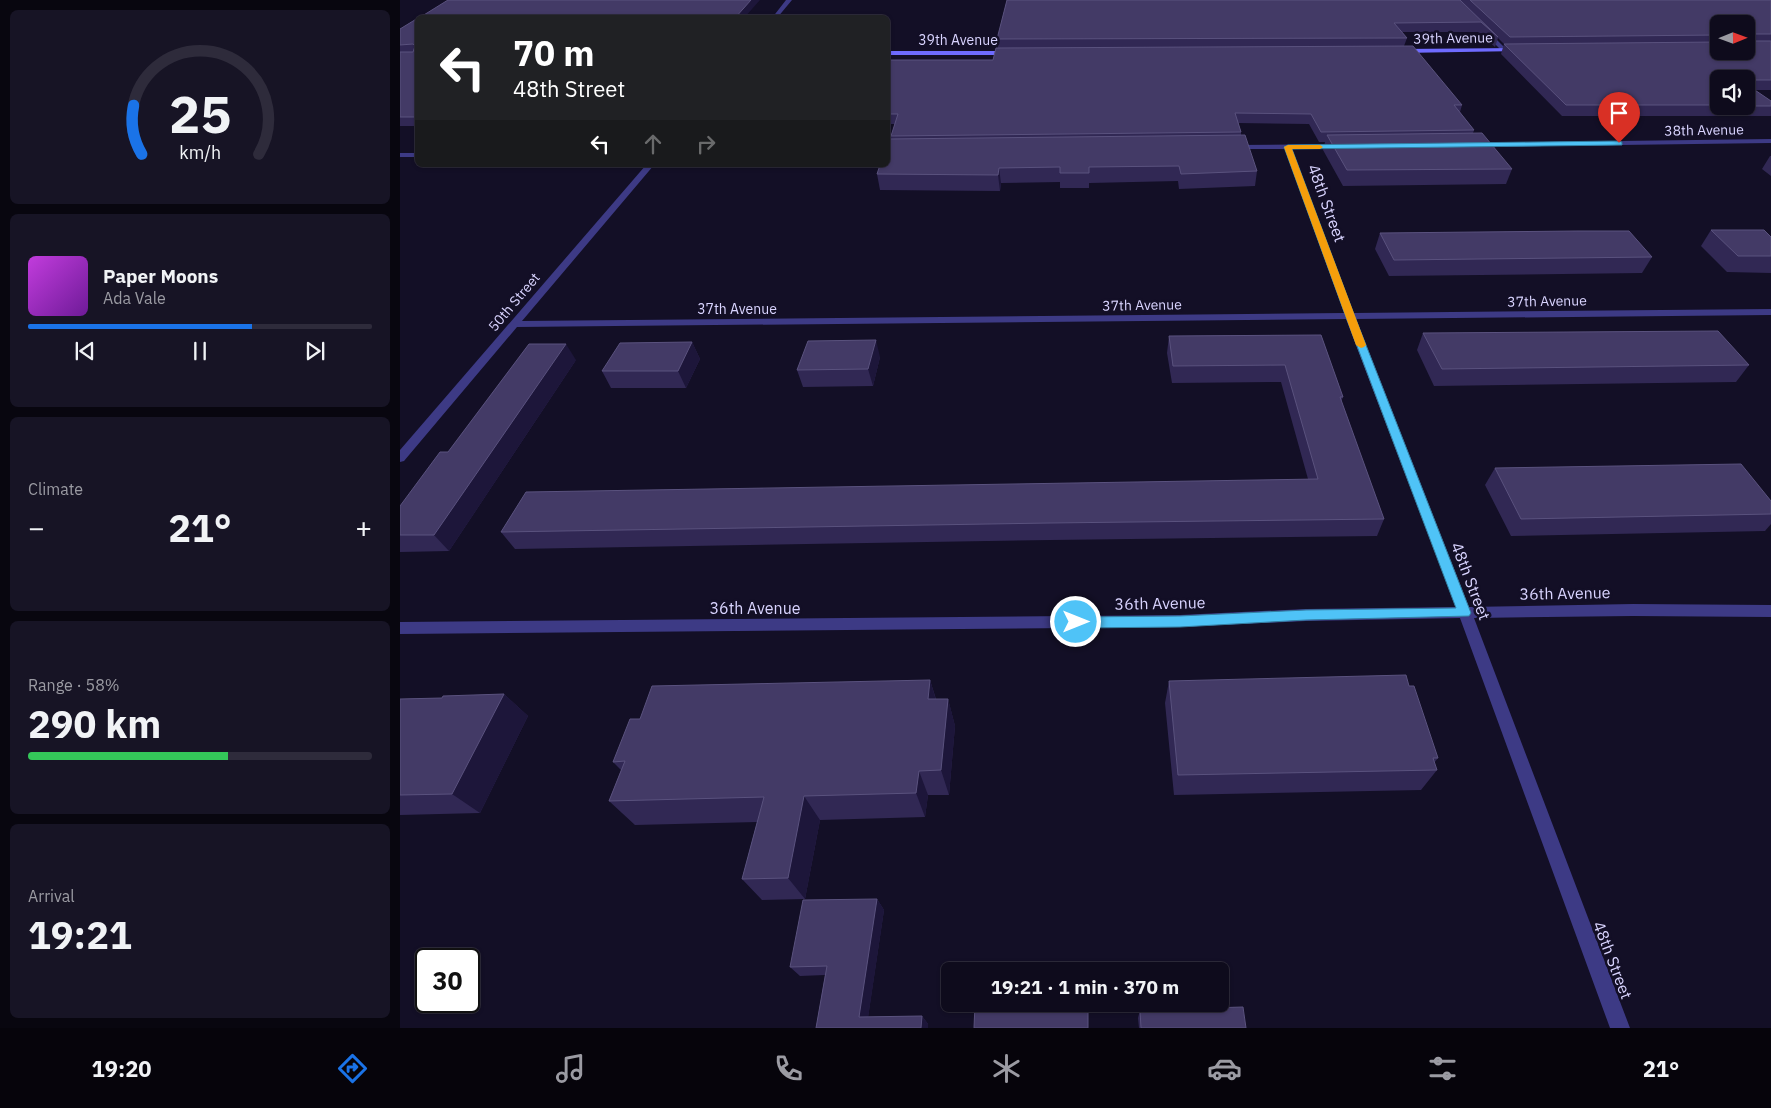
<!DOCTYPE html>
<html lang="en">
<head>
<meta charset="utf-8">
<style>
	:root { --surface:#0e0b1c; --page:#171425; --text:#f1f3f6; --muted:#9b9ba3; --line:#2e2b3b; --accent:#1a73e8 }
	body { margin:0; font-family:"IBM Plex Sans",sans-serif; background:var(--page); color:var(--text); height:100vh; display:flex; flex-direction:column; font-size:19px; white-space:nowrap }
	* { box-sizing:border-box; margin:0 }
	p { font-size:16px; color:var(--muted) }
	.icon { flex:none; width:28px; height:28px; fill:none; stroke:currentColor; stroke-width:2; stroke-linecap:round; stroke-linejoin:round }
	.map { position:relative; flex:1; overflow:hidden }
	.details { display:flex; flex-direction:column; gap:10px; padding:10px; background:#08060f; width:400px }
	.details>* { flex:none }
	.hud { position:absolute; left:15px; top:15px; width:475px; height:152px; border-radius:8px; box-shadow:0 1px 4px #0004,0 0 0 1px var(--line); background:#202124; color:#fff; overflow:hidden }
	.needle { width:32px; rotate:89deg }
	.tools { position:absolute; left:1310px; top:15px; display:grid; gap:10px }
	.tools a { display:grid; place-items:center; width:45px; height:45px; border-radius:8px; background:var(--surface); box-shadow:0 1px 4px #0004,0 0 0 1px var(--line); font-size:25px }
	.speed { position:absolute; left:15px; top:948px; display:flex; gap:10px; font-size:25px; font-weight:700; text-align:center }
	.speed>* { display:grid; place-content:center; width:65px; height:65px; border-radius:50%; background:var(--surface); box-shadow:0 1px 4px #0004,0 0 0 1px var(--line); line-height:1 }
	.speed .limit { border:2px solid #111; border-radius:8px; background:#fff; color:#111 }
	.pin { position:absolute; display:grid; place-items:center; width:42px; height:42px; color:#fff; margin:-51px -21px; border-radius:50% 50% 50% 0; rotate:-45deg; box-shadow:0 0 5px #0007 }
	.pin .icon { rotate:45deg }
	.me { position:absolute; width:55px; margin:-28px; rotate:90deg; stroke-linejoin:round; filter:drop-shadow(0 0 4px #0008) }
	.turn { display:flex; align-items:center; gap:18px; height:105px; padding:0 15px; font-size:22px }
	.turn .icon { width:65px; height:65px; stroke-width:2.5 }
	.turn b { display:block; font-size:35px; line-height:42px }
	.lanes { display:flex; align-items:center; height:48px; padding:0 15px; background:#0003; justify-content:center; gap:25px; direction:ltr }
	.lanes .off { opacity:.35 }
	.big { font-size:38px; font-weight:700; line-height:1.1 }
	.details .widget { flex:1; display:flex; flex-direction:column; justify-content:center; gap:8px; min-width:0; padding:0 18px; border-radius:8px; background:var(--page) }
	.details .dial { align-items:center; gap:0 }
	.dial svg { height:130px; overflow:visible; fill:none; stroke:var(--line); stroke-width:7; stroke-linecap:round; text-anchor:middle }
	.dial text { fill:var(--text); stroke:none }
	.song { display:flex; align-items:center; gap:15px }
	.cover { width:60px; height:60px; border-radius:8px; background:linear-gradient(135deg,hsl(290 70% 55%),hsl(280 70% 35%)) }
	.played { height:5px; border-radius:2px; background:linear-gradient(90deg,var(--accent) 65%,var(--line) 65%) }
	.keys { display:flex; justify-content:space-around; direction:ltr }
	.heat { display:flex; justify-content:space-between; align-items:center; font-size:28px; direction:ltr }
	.charge { height:8px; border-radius:4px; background:linear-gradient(90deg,#34c759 58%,var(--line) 0) }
	.trip { position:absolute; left:541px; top:962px; width:288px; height:50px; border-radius:8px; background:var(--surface); box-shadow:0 1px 4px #0004,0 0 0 1px var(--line); font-weight:700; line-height:50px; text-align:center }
	.tabs { display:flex; height:80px; justify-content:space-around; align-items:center; background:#06040b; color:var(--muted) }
	.tabs .icon { width:35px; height:35px }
	.tabs .on { color:var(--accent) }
	.tabs b { font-size:22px; color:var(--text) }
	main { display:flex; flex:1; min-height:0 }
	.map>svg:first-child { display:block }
</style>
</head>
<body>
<main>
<section class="details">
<div class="widget dial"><svg viewBox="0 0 100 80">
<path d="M14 69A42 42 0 1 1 86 69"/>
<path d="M14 69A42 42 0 0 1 9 39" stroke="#1a73e8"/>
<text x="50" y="56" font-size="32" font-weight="700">25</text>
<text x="50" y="72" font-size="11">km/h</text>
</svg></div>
<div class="widget">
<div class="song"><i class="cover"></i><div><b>Paper Moons</b><p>Ada Vale</p></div></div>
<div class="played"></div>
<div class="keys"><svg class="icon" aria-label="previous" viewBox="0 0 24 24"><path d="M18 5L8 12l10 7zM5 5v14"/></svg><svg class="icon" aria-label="pause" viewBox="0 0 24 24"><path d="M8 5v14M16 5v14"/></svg><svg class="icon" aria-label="next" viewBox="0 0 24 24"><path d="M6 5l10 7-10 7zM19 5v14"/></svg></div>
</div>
<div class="widget"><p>Climate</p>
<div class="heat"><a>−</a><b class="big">21°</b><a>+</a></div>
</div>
<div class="widget"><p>Range · 58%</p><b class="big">290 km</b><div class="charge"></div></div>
<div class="widget"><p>Arrival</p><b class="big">19:21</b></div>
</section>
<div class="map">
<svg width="1371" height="1028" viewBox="0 0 1371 1028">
	<rect width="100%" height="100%" fill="#130f26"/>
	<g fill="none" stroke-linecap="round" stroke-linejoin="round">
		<path fill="#3d3a85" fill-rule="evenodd" d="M 386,0 L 392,0 L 377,18 L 372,18 Z
			M 1083,30 L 1087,30 L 1106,49 L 1106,51 L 1102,51 L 1083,32 Z
			M 1371,139 L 1371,143 L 1076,147 L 1072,145 L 1076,143 Z
			M 944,144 L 944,148 L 941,148 L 892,149 L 953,313 L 1371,309 L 1371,315 L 956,319 L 1069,607 L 1233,604 L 1371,605 L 1371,617 L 1233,616 L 1074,618 L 1230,1028 L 1210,1028 L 1060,618 L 906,621 L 780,627 L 0,634 L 0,622 L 780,615 L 906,609 L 1056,607 L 946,319 L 117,327 L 4,461 L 0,462 L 0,450 L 246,165 L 254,165 L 122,321 L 944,313 L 885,149 L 834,149 L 830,147 L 834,145 Z
			M 0,153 L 18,153 L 18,157 L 0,157 Z"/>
		<path fill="#6f6bff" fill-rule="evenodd" d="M 1119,48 L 1121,51 L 1001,53 L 998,51 L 1001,49 Z
			M 488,51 L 611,51 L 614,53 L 611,55 L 488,55 Z"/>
	</g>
	<path fill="#312854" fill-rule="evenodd" d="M 607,0 L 1371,0 L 1371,90 L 1355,90 L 1371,101 L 1371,116 L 1162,116 L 1101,54 L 1104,44 L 1098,38 L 1095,47 L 1078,32 L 1002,32 L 1007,38 L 1004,46 L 1062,105 L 1060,112 L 1074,130 L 1073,133 L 1112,169 L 1106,184 L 943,186 L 923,150 L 925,142 L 919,142 L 909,124 L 838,123 L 841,132 L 841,135 L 857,171 L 855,186 L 779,189 L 778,181 L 689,183 L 689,188 L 660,188 L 660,182 L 601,183 L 600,191 L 480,190 L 477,174 L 491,139 L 491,136 L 495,124 L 488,124 L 488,60 L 593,60 L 598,48 L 597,39 ZM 1319,24 L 1346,51 L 1319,51 ZM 1319,79 L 1346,79 L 1346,106 L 1319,106 Z
		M 18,18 L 18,126 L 0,126 L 0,29 Z
		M 1370,156 L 1371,156 L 1371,176 L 1362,169 Z
		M 1311,230 L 1371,237 L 1371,273 L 1327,272 L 1301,246 Z
		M 980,233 L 1252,257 L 1242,273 L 989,276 L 975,249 Z
		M 1023,333 L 1349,365 L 1336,382 L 1034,386 L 1017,350 Z
		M 921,335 L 943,397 L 941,402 L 984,519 L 977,536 L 651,540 L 115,549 L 101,532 L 908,479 L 881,382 L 772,383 L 767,353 L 769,336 Z
		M 292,342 L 300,359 L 286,388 L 211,388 L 202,371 Z
		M 480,357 L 473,386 L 403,387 L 397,370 Z
		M 176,360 L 49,551 L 0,552 L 0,535 L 48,452 Z
		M 1095,468 L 1371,501 L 1371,524 L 1365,531 L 1111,536 L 1085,485 Z
		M 530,680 L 536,699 L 548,699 L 555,726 L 549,795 L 528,795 L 525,817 L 420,820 L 405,899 L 362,900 L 342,879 L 357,822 L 235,825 L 209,801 L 221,770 L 213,762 L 240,719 Z
		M 769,681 L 1009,686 L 1038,758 L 1034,763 L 1037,770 L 1021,790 L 774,795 L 765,703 Z
		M 104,694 L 128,716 L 80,813 L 0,815 L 0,699 L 42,698 Z
		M 477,899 L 484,910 L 468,1017 L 522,1016 L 528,1024 L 416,1028 L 425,975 L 400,976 L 390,967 Z
		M 740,1010 L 846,1028 L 739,1028 L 738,1018 Z"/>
	<path fill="#1d163a" d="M 351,0 L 360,0 L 344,18 L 335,18 Z
		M 599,168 L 601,183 L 600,191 L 598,175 Z
		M 476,340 L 480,357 L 473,386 L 468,369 Z
		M 292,342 L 300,359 L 286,388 L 278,371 Z
		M 166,344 L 176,360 L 49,551 L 34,535 Z
		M 530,680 L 538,707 L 528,699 Z
		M 104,694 L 128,716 L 80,813 L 52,794 Z
		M 548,699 L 555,726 L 549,795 L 541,770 Z
		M 519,771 L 528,795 L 525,817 L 516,793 Z
		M 404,796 L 420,820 L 405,899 L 388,878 Z
		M 477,899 L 484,910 L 467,1025 L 459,1017 Z
		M 522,1016 L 528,1024 L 528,1028 L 521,1028 Z"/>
	<path fill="#433a66" stroke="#5a527e" d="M 48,0 L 351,0 L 335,18 L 19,18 Z
		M 607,0 L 1060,0 L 1098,37 L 1081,22 L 994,23 L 1007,38 L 597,39 Z
		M 1070,0 L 1371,0 L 1371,34 L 1351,34 L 1350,41 L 1371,41 L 1371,80 L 1346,80 L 1346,79 L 1319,79 L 1319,105 L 1166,105 L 1104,44 L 1319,42 L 1319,51 L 1346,51 L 1346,24 L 1319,24 L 1319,35 L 1110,37 Z
		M 18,18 L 18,117 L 0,117 L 0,52 L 13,52 L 15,46 L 13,44 L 0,45 L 0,29 Z
		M 1013,46 L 1062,105 L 1054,105 L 1074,130 L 921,132 L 911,114 L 835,113 L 841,132 L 491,136 L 498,114 L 488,114 L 488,60 L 593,60 L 596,48 Z
		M 1346,84 L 1371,101 L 1371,106 L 1346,106 Z
		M 1082,133 L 1112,169 L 947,170 L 927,135 Z
		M 845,135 L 857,171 L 781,174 L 779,166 L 689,167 L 689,173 L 660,173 L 660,167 L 599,168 L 598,175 L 477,174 L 480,165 L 488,165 L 488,139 Z
		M 1311,230 L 1364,230 L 1371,237 L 1371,256 L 1338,256 Z
		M 1177,231 L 1229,231 L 1252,257 L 994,260 L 980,233 Z
		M 1318,331 L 1349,365 L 1042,369 L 1023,333 Z
		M 921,335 L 943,397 L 940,397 L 984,519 L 650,523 L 101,532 L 126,492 L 918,479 L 885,365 L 773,366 L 769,336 Z
		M 476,340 L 468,369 L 397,370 L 408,341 Z
		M 292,342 L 278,371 L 202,371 L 220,343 Z
		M 129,344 L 166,344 L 34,535 L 0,535 L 0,506 L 40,452 L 48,452 Z
		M 1341,464 L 1371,501 L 1371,514 L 1121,519 L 1095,468 Z
		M 1006,675 L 1009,686 L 1014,686 L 1038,758 L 1033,758 L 1037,770 L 778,775 L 769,681 Z
		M 530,680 L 528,699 L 548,699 L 541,770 L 519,771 L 516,793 L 404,796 L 388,878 L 342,879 L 364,797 L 209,801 L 225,761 L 213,762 L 230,719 L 240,719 L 252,686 Z
		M 104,694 L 52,794 L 0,795 L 0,699 L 42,698 L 43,696 Z
		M 477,899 L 459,1017 L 522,1016 L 521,1028 L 416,1028 L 427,966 L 390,967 L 403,900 Z
		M 575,1004 L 688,1004 L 688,1028 L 574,1028 Z
		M 843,1007 L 846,1028 L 741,1028 L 740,1010 Z"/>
	<path fill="#4fc3f7" stroke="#337fa1" d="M 1219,141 L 1222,142 L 1222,145 L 892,149 L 955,317 L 1071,613 L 1069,616 L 906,620 L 780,627 L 676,628 L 672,626 L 670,622 L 672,618 L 676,617 L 780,616 L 906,610 L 1056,608 L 946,317 L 884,147 L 888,145 Z"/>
	<path fill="#f59e0b" d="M 888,145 L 920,145 L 923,147 L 920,149 L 892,149 L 966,345 L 964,347 L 961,348 L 956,345 L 884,147 Z"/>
	<g text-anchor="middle" stroke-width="5" stroke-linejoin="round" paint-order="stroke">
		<g font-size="14" fill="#d9d4ff" stroke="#130f26">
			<text transform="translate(1053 38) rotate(-1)" y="5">39th Avenue</text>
			<text x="558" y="45">39th Avenue</text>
			<text transform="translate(1304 130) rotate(-1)" y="5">38th Avenue</text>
			<text transform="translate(1147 301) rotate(-1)" y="5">37th Avenue</text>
			<text transform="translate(114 302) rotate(-50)" y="5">50th Street</text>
			<text transform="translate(742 305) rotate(-1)" y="5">37th Avenue</text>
			<text x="337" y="314">37th Avenue</text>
		</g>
		<g font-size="16" fill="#d9d4ff" stroke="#130f26">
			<text transform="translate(927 203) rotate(70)" y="6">48th Street</text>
			<text transform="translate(1071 581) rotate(69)" y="6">48th Street</text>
			<text transform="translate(1165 593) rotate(-1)" y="6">36th Avenue</text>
			<text transform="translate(760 603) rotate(-1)" y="6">36th Avenue</text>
			<text x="355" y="614">36th Avenue</text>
			<text transform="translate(1213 960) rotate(69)" y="6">48th Street</text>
		</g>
	</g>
</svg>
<div class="tools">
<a><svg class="needle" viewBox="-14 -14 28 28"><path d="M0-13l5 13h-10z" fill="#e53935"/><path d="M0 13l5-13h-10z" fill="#9b9ba3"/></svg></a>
<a><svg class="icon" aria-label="sound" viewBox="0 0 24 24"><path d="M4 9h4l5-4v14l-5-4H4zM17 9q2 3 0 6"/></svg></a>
</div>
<div class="speed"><div class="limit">30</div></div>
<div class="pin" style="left:1219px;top:143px;background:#d93025"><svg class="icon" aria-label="arrive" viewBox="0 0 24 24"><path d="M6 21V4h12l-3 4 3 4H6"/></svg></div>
<svg class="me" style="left:676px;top:622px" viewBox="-20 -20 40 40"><circle r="17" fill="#4fc3f7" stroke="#fff" stroke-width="3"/><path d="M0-11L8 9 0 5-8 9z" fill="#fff"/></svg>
<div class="trip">19:21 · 1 min · 370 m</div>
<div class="hud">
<div class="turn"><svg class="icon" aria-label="left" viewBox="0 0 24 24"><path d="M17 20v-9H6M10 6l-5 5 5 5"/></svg><div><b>70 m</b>48th Street</div></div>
<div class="lanes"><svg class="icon" aria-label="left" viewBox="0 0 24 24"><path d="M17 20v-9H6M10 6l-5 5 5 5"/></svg><svg class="icon off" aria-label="ahead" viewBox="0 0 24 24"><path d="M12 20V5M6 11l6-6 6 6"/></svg><svg class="icon off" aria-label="right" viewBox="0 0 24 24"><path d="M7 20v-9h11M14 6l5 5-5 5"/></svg></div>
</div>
</div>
</main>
<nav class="tabs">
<b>19:20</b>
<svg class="icon on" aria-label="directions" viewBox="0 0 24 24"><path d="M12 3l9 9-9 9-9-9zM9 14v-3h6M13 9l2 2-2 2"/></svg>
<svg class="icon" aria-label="music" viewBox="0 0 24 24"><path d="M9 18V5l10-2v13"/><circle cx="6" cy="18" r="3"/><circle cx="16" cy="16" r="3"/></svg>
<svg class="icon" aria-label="phone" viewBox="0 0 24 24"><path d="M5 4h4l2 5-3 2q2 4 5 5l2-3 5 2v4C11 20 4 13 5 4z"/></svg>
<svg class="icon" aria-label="climate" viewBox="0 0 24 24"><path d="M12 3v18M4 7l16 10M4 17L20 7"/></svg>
<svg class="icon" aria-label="car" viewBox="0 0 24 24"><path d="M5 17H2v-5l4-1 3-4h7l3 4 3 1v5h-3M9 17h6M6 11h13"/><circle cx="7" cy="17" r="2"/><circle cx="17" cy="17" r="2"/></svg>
<svg class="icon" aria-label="filters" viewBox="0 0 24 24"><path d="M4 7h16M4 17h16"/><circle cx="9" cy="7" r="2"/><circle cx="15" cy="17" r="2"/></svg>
<b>21°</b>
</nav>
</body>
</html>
